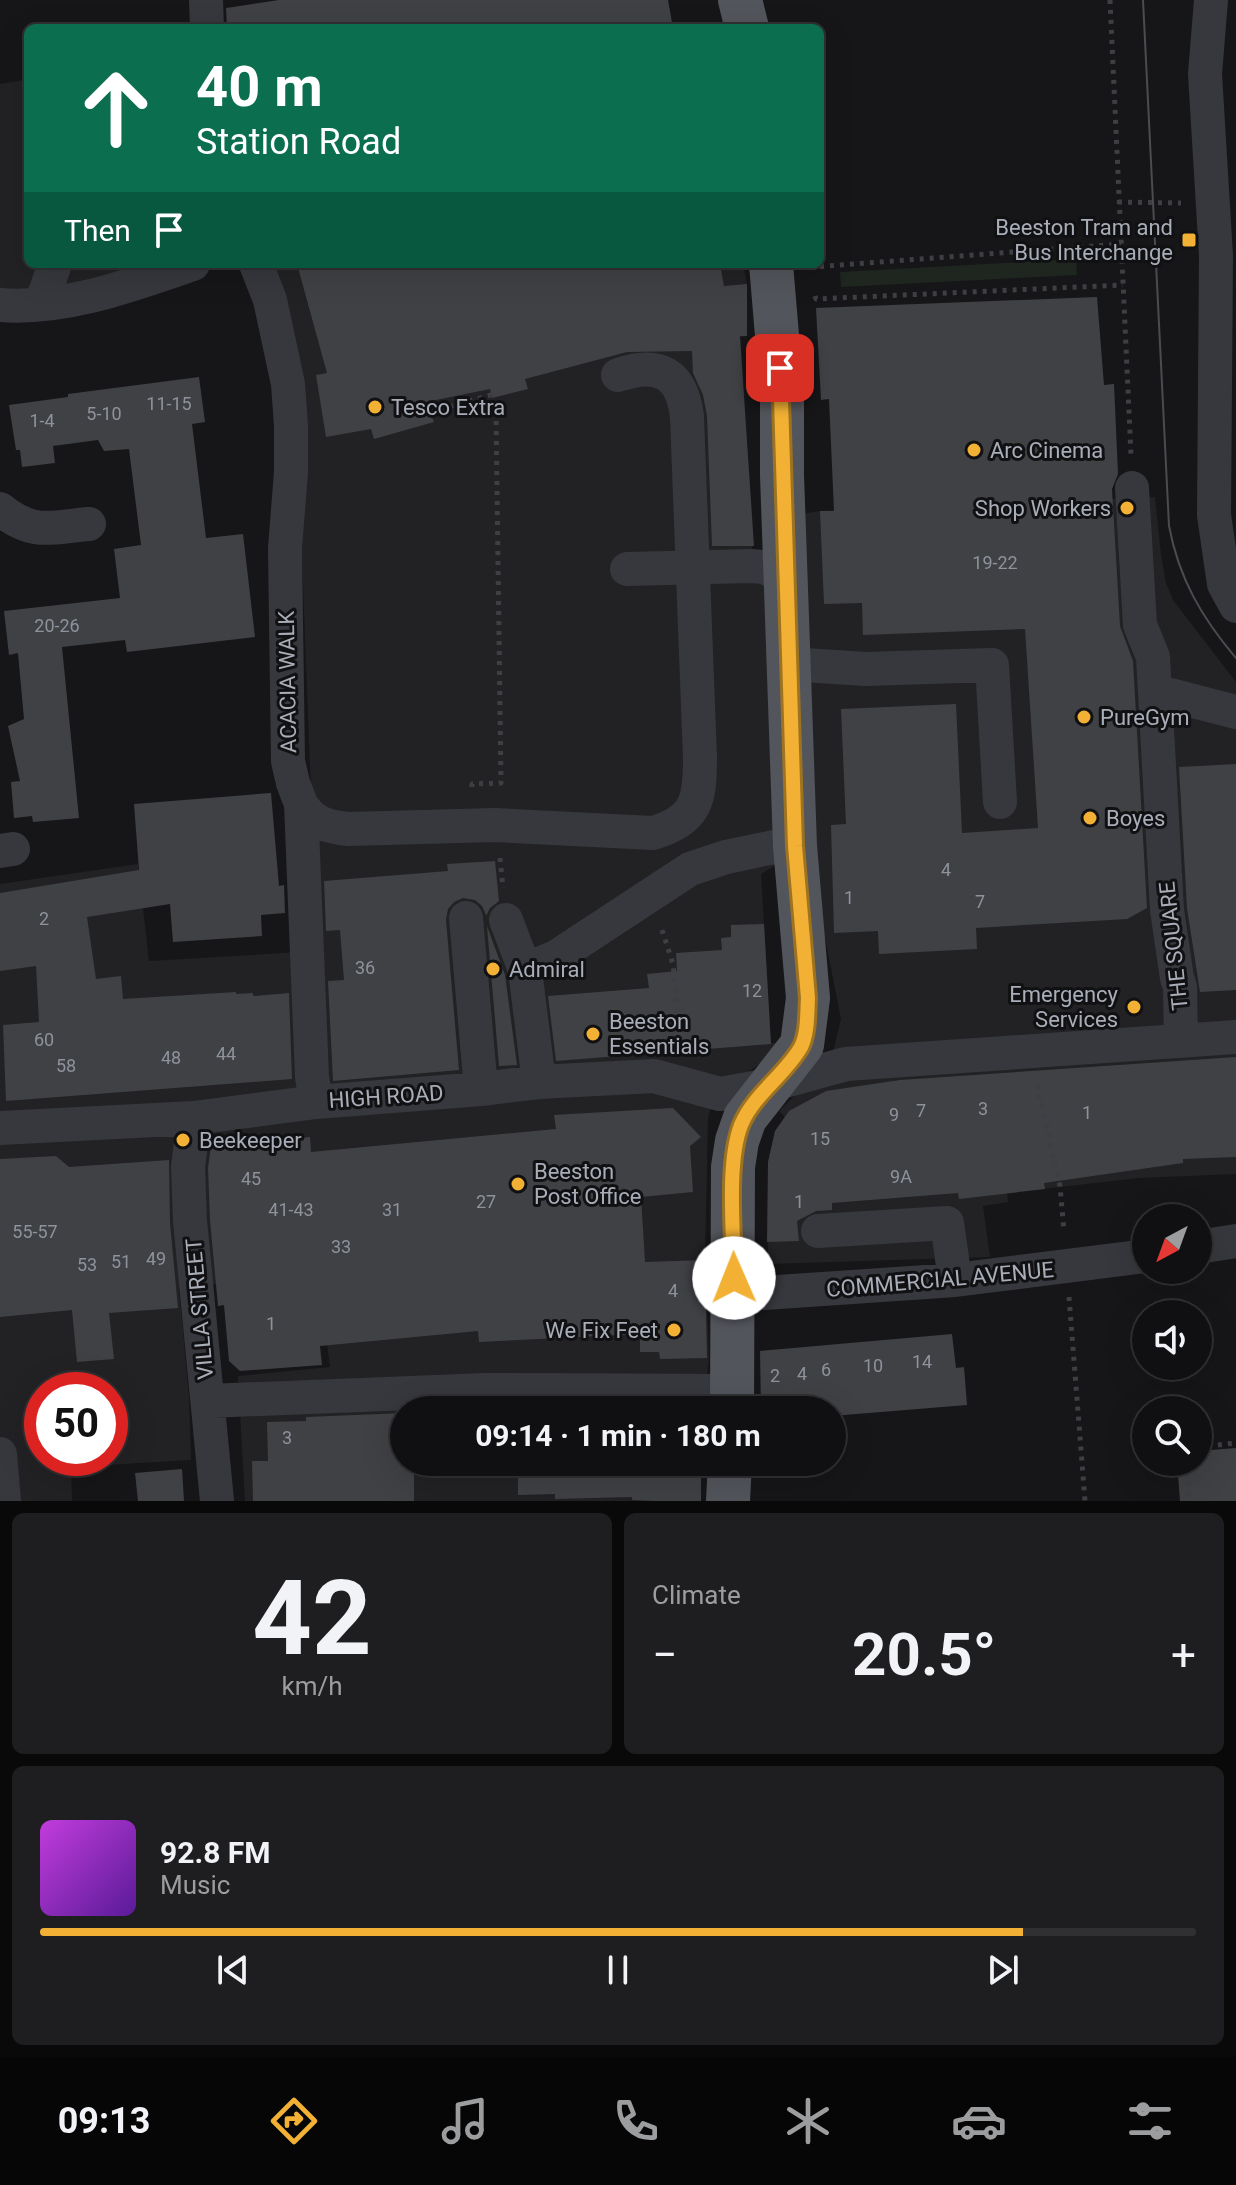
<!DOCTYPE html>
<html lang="en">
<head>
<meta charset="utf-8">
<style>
	:root { --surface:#101012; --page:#1e1e20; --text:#f1f3f6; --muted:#9c9d9f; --line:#303032; --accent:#f2b134 }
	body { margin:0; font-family:Roboto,sans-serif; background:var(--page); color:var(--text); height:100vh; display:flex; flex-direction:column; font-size:30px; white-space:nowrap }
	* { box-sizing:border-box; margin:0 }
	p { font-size:26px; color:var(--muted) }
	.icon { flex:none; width:44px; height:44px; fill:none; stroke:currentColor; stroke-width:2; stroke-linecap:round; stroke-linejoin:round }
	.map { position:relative; height:1501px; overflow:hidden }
	.side { display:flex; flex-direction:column; gap:12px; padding:12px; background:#09090a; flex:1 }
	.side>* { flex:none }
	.top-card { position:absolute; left:24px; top:24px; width:800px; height:244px; border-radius:12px; box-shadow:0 8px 32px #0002,0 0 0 2px var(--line); background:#0b6e4f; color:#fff; overflow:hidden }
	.needle { width:52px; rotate:221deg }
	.fabs { position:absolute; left:1132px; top:1204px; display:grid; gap:16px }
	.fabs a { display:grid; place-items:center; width:80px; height:80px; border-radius:50%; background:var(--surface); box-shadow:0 8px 32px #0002,0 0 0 2px var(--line); font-size:40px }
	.speed { position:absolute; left:24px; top:1372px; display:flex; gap:16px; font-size:40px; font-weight:700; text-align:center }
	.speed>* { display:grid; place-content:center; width:104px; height:104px; border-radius:50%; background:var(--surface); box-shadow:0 8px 32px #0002,0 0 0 2px var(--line); line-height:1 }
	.speed .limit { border:12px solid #d22; background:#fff; color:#111 }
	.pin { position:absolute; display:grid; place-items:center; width:68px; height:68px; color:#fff; margin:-34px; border-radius:16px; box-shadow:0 4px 12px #0006 }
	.me { position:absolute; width:88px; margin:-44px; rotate:359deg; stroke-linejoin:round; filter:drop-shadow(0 0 6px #0008) }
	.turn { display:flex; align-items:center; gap:28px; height:168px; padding:0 40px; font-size:36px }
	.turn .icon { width:104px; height:104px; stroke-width:2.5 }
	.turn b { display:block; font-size:56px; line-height:68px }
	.then { display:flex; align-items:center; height:76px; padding:0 40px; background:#0003; gap:16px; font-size:30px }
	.big { font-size:60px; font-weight:700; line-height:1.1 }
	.side .card { flex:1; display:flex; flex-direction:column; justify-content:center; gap:12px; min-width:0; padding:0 28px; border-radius:12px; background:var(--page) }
	.side .dial { align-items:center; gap:0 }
	.dial b { font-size:104px; line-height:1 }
	.song { display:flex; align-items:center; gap:24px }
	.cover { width:96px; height:96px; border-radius:12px; background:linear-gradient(135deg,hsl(290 70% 55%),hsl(270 70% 35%)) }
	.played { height:8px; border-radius:4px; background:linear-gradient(90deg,var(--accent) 85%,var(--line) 85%) }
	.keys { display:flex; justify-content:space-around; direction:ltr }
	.heat { display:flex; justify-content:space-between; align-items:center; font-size:44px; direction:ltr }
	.side .tiles { flex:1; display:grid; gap:12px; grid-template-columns:1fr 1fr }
	.card:last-child { grid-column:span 2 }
	.trip { position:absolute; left:390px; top:1396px; width:456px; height:80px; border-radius:40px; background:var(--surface); box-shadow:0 8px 32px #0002,0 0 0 2px var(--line); font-weight:700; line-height:80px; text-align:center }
	.menu { display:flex; height:128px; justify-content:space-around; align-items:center; background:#060607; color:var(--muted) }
	.menu .icon { width:56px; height:56px }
	.menu .current { color:var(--accent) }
	.menu b { font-size:36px; color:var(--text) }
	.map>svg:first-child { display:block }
</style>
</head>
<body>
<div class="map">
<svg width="1236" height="1501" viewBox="0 0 1236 1501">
	<rect width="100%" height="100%" fill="#161618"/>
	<path fill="#222225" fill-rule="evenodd" d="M 24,80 L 28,93 L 28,264 L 166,264 L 0,300 L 0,84 Z
		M 264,264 L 743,264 L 747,284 L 747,336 L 740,337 L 754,580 L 767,580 L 776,865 L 761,874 L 771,1043 L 777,1043 L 761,1063 L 728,1086 L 713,1103 L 708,1117 L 705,1260 L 709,1358 L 703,1410 L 404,1410 L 404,1462 L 701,1462 L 701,1501 L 245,1501 L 238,1376 L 330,1367 L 323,1313 L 267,1279 L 179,1288 L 189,1397 L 191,1460 L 71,1467 L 72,1501 L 0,1501 L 0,884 L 138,864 L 149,961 L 317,951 L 295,375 ZM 42,1390 L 110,1390 L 110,1458 L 42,1458 Z
		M 1155,497 L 1161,555 L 1166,583 L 1173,600 L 1236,682 L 1236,1174 L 1139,1178 L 1007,1193 L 1008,1202 L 983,1206 L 990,1257 L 768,1264 L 768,1162 L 775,1131 L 785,1117 L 779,1111 L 810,1081 L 828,1059 L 834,1048 L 841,1019 L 816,892 L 801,514 L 820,511 Z"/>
	<path fill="#1e261f" d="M 1076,259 L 1077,275 L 841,287 L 840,272 Z"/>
	<path fill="#404145" d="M 279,0 L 668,0 L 673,28 L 227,28 L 226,8 Z
		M 297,264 L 720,264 L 724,286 L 747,284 L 747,336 L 740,336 L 754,546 L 712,546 L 707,416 L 703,395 L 693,373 L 692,351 L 627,352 L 525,379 L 528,389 L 492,398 L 490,389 L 426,402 L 434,422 L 374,439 L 371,429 L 326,437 L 316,375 L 327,373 Z
		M 1097,297 L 1104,385 L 1114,384 L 1118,474 L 1112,489 L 1120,626 L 1133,661 L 1147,908 L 1127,919 L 976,928 L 977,949 L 879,954 L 878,931 L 834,933 L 831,825 L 846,824 L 841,709 L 956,704 L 962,833 L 1038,828 L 1025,629 L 863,635 L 862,603 L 824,604 L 820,511 L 834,511 L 829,399 L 821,400 L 816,308 Z
		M 199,377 L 205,422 L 192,424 L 206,538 L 243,534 L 255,637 L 127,652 L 125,640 L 62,647 L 79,818 L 33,822 L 32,816 L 14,818 L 11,782 L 20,781 L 8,726 L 24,719 L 18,653 L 9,655 L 4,611 L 120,598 L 114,549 L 141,545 L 129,449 L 104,451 L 98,440 L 53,446 L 55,463 L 22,467 L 20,450 L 16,450 L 9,405 L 68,397 L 68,394 Z
		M 1236,764 L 1236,990 L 1200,992 L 1187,908 L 1179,767 Z
		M 271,793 L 279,886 L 284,885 L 285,913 L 261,915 L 262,936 L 173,942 L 170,904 L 87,917 L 96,979 L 121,976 L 123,999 L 236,992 L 236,994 L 253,993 L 253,996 L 289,993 L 292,1079 L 6,1101 L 3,1025 L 39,1022 L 36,966 L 0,971 L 0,893 L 139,870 L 134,804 Z
		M 495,861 L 499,901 L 490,908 L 486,916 L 487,926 L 505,975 L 517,1065 L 499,1066 L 486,915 L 482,906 L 475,900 L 463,898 L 454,902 L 448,909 L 446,920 L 459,1070 L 333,1081 L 328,981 L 344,980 L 340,930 L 326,931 L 324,881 L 448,871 L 447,864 Z
		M 764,924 L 771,1044 L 556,1061 L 548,996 L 649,988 L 647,974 L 677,971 L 676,953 L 722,950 L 721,938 L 731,937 L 731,925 Z
		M 1236,1057 L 1236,1157 L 1183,1159 L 1183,1163 L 1044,1183 L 1045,1189 L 959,1199 L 958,1193 L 832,1203 L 832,1210 L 816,1211 L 797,1221 L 799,1241 L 767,1242 L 768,1162 L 775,1131 L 789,1111 L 826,1091 L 900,1080 Z
		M 673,1108 L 701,1137 L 690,1146 L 693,1192 L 641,1197 L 645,1262 L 705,1260 L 707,1358 L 660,1359 L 659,1352 L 640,1352 L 640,1334 L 479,1342 L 478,1331 L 320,1346 L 322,1365 L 240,1371 L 229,1361 L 224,1305 L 218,1306 L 210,1220 L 208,1168 L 211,1146 L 310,1137 L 311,1152 L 556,1129 L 554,1115 Z
		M 56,1156 L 69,1167 L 169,1160 L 170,1223 L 178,1308 L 109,1313 L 114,1359 L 77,1362 L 72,1310 L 0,1317 L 0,1159 Z
		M 952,1334 L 956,1368 L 964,1367 L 967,1405 L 832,1416 L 832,1410 L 761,1410 L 760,1351 Z
		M 404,1413 L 404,1462 L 414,1462 L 414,1501 L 253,1501 L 252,1461 L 268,1461 L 267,1422 L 306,1421 L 306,1417 Z
		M 1236,1448 L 1236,1501 L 1180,1501 L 1177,1462 L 1198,1462 L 1198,1451 Z
		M 518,1462 L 701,1462 L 701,1501 L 653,1501 L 632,1500 L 632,1497 L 555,1499 L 555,1494 L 518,1495 Z
		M 182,1469 L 184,1501 L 138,1501 L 135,1473 Z"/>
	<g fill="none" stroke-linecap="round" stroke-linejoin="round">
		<path stroke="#3d3f44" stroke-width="5" stroke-dasharray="4 6" stroke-linecap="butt" d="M 1110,0 L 1131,455
			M 1118,202 L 1181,203
			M 813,270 L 813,267 L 1121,244
			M 815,296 L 816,299 L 1123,285
			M 430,412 L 491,395 L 496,414 L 501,783 L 472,784 L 472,791
			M 500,858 L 503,888
			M 662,930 L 673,964 L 681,1050
			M 1037,1085 L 1060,1186 L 1064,1232
			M 1069,1297 L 1085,1501
			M 1198,1447 L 1236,1443
			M 1186,1462 L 1189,1501"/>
		<path stroke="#37383d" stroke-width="34" d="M 206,0 L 207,28
			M 1211,0 L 1205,74 L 1216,256 L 1214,515 L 1224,584 L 1236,606
			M 256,264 L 270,300 L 288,384 L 291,426 L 291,472 L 285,548 L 288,761 L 293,783 L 301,804 L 312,1077 L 316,1102
			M 41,304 L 55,264
			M 0,305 C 65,310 132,285 193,264
			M 618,375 C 659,361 682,373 687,417
			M 1132,488 L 1140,625 L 1153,657 L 1167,910 L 1177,978 L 1180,987 L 1181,1041
			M 0,509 C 33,536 50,527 89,524
			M 627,569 L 751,566 L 764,567 L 786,577
			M 788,664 L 866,669 L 992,665 L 1000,802
			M 1155,691 L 1236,712
			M 301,804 C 313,823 327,827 349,829 L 495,825 L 653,833 C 697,820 700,800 700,758
			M 0,851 L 13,849
			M 466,918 L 481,1089
			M 506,920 L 525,970 L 539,1082
			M 525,970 L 556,957 L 690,869 L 726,857 L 774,847 L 795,846
			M 194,1118 L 188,1167 L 190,1221 L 217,1501
			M 0,1128 L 194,1118 L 316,1102 L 481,1089 L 539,1082 L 654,1076 L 720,1094 L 770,1085 L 846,1064 L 1236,1037
			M 818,1231 L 947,1223 L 955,1280
			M 1198,1247 L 1236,1241
			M 734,1295 L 955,1280 L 1146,1256
			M 208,1401 L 486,1390 L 733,1391
			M 0,1454 L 4,1501"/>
		<path stroke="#53555c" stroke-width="44" d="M 740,0 L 747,28
			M 732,1410 L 733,1167 L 737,1141 L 745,1118 L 802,1045 L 808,998 L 795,846 L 782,475 L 782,395 L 771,264
			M 728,1501 L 730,1462"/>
		<path stroke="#4a4c52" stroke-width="2" d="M 1143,0 L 1169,526 C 1179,579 1202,618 1236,658"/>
		<path stroke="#37383d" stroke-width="34" d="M 687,417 L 700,758"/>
	</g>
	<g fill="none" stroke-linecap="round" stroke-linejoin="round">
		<defs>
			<path id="route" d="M 734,1278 C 734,1235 726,1164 741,1125 C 754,1094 785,1075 801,1047 C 808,1033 807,1014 808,998 L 795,846 L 780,368"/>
		</defs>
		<use href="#route" stroke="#9d7322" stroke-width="20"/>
		<use href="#route" stroke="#f2b134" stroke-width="14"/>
	</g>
	<g fill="#f2b134" stroke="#111113" stroke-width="3">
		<rect x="1181" y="232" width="16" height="16" rx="4"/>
		<circle cx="375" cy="407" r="8"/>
		<circle cx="974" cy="450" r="8"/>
		<circle cx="1127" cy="508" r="8"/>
		<circle cx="1084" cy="717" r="8"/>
		<circle cx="1090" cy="818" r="8"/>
		<circle cx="493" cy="969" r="8"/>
		<circle cx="1134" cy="1007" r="8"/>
		<circle cx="593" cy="1034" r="8"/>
		<circle cx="183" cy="1140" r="8"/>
		<circle cx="518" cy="1184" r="8"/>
		<circle cx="674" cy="1330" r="8"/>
	</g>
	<g text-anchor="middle" stroke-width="6" stroke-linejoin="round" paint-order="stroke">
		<g font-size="18" fill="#8e929b">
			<text x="169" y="410">11-15</text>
			<text x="104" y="420">5-10</text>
			<text x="42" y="427">1-4</text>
			<text x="995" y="569">19-22</text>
			<text x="57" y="632">20-26</text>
			<text x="946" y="876">4</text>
			<text x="849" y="904">1</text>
			<text x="980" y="908">7</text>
			<text x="44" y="925">2</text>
			<text x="365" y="974">36</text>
			<text x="752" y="997">12</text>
			<text x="44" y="1046">60</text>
			<text x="226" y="1060">44</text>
			<text x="171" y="1064">48</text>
			<text x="66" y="1072">58</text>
			<text x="983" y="1115">3</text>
			<text x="921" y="1117">7</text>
			<text x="1087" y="1119">1</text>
			<text x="894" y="1121">9</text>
			<text x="820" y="1145">15</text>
			<text x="901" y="1183">9A</text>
			<text x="251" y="1185">45</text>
			<text x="486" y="1208">27</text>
			<text x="799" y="1208">1</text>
			<text x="291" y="1216">41-43</text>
			<text x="392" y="1216">31</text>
			<text x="35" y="1238">55-57</text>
			<text x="341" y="1253">33</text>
			<text x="156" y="1265">49</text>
			<text x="121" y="1268">51</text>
			<text x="87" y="1271">53</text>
			<text x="673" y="1297">4</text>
			<text x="271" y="1330">1</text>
			<text x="922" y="1368">14</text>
			<text x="873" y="1372">10</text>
			<text x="826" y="1376">6</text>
			<text x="802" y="1380">4</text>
			<text x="775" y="1382">2</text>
			<text x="287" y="1444">3</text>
		</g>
		<g font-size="22" fill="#a8adb8" stroke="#111113" text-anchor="start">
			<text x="1173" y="235" text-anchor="end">Beeston Tram and<tspan x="1173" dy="25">Bus Interchange</tspan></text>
			<text x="391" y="415">Tesco Extra</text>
			<text x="990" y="458">Arc Cinema</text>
			<text x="1111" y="516" text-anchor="end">Shop Workers</text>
			<text x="1100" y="725">PureGym</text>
			<text x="1106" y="826">Boyes</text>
			<text x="509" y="977">Admiral</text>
			<text x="1118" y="1002" text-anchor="end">Emergency<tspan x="1118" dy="25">Services</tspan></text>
			<text x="609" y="1029">Beeston<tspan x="609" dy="25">Essentials</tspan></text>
			<text x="199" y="1148">Beekeeper</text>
			<text x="534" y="1179">Beeston<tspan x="534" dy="25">Post Office</tspan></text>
			<text x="658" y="1338" text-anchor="end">We Fix Feet</text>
		</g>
		<g font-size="22" fill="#a8adb8" stroke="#111113">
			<text transform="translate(287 682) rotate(-91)" y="8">ACACIA WALK</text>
			<text transform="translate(1173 946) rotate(-96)" y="8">THE SQUARE</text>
			<text transform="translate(386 1096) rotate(-4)" y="8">HIGH ROAD</text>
			<text transform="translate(940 1279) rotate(-5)" y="8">COMMERCIAL AVENUE</text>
			<text transform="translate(199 1309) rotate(-95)" y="8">VILLA STREET</text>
		</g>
	</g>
</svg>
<div class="fabs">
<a><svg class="needle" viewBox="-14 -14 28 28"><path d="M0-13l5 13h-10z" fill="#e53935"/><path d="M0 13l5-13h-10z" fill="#9c9d9f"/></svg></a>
<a><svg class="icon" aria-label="sound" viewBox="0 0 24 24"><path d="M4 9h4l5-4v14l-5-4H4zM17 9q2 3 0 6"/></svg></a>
<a><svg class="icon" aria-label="search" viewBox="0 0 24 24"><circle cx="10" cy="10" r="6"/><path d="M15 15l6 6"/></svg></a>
</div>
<div class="speed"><div class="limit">50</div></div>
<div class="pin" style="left:780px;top:368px;background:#d93025"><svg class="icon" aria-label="arrive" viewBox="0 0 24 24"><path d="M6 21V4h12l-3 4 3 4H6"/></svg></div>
<svg class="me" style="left:734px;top:1278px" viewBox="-20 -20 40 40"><circle r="19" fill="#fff"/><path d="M0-13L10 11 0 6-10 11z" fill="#f2b134"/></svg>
<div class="trip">09:14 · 1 min · 180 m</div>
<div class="top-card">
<div class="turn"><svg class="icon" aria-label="ahead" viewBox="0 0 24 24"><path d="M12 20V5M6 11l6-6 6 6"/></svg><div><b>40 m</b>Station Road</div></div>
<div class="then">Then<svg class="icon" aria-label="arrive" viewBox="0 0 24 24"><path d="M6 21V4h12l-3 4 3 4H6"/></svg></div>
</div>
</div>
<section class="side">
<div class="tiles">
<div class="card dial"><b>42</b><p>km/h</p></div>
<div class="card"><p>Climate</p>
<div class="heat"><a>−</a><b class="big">20.5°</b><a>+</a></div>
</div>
<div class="card">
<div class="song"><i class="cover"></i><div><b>92.8 FM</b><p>Music</p></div></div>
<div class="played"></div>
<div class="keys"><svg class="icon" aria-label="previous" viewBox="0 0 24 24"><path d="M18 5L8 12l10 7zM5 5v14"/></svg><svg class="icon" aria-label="pause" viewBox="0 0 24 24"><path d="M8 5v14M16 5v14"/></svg><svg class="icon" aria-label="next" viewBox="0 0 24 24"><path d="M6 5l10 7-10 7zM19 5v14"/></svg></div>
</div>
</div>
</section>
<nav class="menu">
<b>09:13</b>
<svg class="icon current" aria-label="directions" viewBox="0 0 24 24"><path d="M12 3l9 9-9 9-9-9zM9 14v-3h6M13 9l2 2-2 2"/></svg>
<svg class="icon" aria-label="music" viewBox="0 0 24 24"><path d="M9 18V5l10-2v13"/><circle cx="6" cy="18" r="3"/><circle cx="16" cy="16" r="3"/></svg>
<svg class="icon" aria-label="phone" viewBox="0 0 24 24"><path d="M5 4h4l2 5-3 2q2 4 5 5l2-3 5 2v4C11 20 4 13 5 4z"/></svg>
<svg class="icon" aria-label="climate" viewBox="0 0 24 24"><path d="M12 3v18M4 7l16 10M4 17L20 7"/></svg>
<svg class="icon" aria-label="car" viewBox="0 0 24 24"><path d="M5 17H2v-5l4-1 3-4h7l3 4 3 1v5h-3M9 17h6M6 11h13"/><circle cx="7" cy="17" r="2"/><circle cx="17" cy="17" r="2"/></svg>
<svg class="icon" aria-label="filters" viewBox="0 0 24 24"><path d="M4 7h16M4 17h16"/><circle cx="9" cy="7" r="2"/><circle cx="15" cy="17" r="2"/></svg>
</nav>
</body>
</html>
